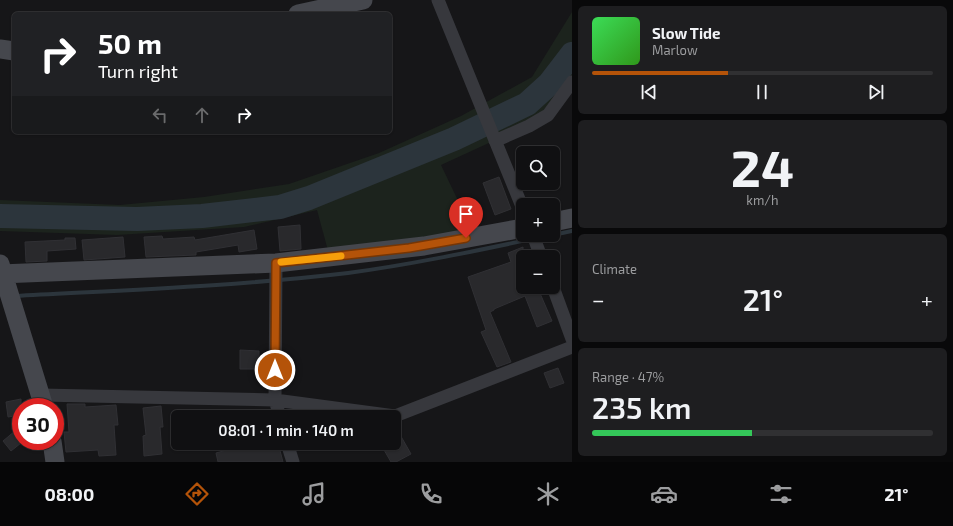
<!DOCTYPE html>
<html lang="en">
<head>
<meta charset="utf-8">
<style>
	:root { --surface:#101012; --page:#1e1e20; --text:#f1f3f6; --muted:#9c9d9f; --line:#303032; --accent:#b45309 }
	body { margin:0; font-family:"Exo 2",sans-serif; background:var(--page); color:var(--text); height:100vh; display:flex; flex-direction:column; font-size:15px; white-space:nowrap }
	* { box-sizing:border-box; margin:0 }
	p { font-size:13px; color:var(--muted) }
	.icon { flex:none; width:22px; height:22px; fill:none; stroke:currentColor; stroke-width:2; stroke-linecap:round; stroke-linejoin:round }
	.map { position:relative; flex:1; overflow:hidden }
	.sheet { display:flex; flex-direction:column; gap:6px; padding:6px; background:#09090a; width:381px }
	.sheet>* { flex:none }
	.top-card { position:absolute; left:12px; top:12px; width:380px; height:122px; border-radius:6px; box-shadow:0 1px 3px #0004,0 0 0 1px var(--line); background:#202124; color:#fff; overflow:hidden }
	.controls { position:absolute; left:516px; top:146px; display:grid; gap:8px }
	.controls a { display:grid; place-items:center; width:44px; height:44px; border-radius:6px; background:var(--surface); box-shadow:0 1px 3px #0004,0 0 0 1px var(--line); font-size:20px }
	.speed { position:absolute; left:12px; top:398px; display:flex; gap:8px; font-size:20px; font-weight:700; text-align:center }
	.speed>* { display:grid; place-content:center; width:52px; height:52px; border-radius:50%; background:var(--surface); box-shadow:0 1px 3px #0004,0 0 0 1px var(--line); line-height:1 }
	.speed .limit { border:6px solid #d22; background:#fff; color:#111 }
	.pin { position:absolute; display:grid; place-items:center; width:34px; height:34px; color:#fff; margin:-41px -17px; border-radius:50% 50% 50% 0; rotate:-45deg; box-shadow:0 0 4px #0007 }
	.pin .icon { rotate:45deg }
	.me { position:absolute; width:44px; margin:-22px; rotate:0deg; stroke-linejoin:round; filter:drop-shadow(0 0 3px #0008) }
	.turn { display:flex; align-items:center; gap:14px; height:84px; padding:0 20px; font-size:18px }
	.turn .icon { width:52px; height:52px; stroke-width:2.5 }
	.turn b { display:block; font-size:28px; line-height:34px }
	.lanes { display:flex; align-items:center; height:38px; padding:0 20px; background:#0003; justify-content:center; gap:20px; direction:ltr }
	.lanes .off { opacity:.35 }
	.big { font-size:30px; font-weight:600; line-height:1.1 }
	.sheet .tile { flex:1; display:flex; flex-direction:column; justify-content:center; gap:6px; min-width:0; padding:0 14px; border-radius:6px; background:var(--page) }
	.sheet .dial { align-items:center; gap:0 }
	.dial b { font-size:52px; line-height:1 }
	.song { display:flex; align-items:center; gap:12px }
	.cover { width:48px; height:48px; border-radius:6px; background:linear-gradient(135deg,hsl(130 70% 55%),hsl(110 70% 35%)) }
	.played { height:4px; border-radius:2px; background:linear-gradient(90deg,var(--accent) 40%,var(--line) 40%) }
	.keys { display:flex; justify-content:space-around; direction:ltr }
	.heat { display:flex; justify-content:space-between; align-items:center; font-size:22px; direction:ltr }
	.charge { height:6px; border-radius:3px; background:linear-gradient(90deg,#34c759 47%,var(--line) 0) }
	.trip { position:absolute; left:171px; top:410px; width:230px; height:40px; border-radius:6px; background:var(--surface); box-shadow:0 1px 3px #0004,0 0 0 1px var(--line); font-weight:600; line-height:40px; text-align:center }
	.menu { display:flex; height:64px; justify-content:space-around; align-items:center; background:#060607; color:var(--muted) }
	.menu .icon { width:28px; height:28px }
	.menu .active { color:var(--accent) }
	.menu b { font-size:18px; color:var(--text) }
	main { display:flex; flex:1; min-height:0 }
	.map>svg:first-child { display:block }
</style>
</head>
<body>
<main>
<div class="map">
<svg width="572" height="462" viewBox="0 0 572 462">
	<rect width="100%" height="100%" fill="#161618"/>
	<path fill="#1c231d" d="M 572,12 L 572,82 L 543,118 L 441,165 L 474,234 L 330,258 L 317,210 L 244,227 L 117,235 L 0,231 L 0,200 L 120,205 L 204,197 L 289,184 L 379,153 L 461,116 L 532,77 Z"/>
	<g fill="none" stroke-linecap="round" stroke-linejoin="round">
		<path stroke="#2c353c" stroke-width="4" d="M 553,235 L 572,231
			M 15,296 C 126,290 238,286 348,273 C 416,264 484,249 551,235"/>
		<path stroke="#2c353c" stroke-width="24" d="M 0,216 L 137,219 L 202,216 L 280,207 L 309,198 L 454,139 L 527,104 L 549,84 L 572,54"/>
	</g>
	<path fill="#29292c" stroke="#303034" d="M 499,177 L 511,209 L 495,215 L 483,183 Z
		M 300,225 L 301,249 L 280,251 L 278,227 Z
		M 254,230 L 257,249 L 239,252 L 238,245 L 196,252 L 196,255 L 146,257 L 144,237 L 162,236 L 163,239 L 194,237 L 195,240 Z
		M 123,237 L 125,257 L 84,260 L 82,240 Z
		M 65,238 L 75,238 L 76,249 L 47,251 L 47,261 L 26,262 L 25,242 L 65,240 Z
		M 523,247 L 523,287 L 545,287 L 539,291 L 552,321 L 537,327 L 525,296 L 494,309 L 494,310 L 490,312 L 511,362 L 497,367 L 481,332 L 486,330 L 468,277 L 511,262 L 508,253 Z
		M 240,350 L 259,351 L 259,369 L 240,369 Z
		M 558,368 L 564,383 L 550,388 L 544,373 Z
		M 21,399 L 21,415 L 8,417 L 6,402 Z
		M 67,404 L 85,404 L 85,407 L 116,405 L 118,425 L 114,425 L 116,455 L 99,456 L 98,450 L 66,452 L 64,432 L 69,432 Z
		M 161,406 L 163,427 L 160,427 L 162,454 L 144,456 L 143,436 L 146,435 L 143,408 Z
		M 394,424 L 411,454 L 396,462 L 391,462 L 380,443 L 394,443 Z
		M 21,426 L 21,443 L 11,451 L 3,441 Z
		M 228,443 L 278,443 L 283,462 L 218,462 L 216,453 L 230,449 Z"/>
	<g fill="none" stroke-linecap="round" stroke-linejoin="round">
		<path stroke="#37383d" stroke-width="13" d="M 438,0 L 523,209
			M 495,141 L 529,126 L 548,115 L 572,82
			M 533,235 L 541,257
			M 276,263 L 275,400 L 280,417
			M 553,287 L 572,339
			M 41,395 L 275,400 L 395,416 L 572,347
			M 287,443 L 293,462"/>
		<path stroke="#45474d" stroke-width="19" d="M 298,14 L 363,0
			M 0,49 L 14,51
			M 553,222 L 572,218
			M 0,264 L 44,407
			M 0,274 L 276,263 L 424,246 L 523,228
			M 52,441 L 55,462"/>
	</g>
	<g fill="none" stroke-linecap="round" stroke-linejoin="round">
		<defs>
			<path id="route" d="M 275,370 L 276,263 L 409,248 L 466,238"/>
		</defs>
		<use href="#route" stroke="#753606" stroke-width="10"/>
		<use href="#route" stroke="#b45309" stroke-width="7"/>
		<path stroke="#f59e0b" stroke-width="7" d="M 281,262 L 341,256"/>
	</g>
</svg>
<div class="controls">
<a><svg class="icon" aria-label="search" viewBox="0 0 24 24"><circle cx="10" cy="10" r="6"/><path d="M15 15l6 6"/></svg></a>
<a>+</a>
<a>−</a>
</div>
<div class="speed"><div class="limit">30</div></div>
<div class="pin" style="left:466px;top:238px;background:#d93025"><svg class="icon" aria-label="arrive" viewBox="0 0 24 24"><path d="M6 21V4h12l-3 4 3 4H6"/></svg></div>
<svg class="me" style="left:275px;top:370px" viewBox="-20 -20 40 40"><circle r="17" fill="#b45309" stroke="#fff" stroke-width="3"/><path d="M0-11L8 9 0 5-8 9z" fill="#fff"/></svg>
<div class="trip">08:01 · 1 min · 140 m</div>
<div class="top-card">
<div class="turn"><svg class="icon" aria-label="right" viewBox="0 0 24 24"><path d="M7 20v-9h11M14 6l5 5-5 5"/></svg><div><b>50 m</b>Turn right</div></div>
<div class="lanes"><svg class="icon off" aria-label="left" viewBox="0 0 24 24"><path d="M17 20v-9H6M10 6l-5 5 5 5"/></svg><svg class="icon off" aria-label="ahead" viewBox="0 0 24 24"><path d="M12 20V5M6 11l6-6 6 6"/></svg><svg class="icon" aria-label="right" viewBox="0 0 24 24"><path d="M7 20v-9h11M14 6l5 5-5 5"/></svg></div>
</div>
</div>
<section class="sheet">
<div class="tile">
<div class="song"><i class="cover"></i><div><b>Slow Tide</b><p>Marlow</p></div></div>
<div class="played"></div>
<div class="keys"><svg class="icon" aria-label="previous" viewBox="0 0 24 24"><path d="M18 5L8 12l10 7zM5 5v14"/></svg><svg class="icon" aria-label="pause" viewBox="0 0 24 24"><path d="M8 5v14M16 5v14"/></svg><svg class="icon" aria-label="next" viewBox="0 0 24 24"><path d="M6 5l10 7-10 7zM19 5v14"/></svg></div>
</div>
<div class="tile dial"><b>24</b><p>km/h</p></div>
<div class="tile"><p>Climate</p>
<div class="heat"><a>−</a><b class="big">21°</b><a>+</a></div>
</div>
<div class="tile"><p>Range · 47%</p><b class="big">235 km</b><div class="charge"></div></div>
</section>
</main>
<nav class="menu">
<b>08:00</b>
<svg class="icon active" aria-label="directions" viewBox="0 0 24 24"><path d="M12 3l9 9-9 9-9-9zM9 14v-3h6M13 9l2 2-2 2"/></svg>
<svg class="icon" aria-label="music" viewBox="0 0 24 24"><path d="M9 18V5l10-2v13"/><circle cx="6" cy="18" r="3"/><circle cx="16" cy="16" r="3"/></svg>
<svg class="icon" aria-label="phone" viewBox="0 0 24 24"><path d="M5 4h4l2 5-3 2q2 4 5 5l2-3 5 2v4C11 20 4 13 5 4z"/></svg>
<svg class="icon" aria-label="climate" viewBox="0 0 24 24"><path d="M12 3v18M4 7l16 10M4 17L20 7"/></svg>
<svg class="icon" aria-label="car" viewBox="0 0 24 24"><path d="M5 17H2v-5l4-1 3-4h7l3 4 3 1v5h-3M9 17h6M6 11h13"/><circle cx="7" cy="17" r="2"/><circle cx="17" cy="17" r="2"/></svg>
<svg class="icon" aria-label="filters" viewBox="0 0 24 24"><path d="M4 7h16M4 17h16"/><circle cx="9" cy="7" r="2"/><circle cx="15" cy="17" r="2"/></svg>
<b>21°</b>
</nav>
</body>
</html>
